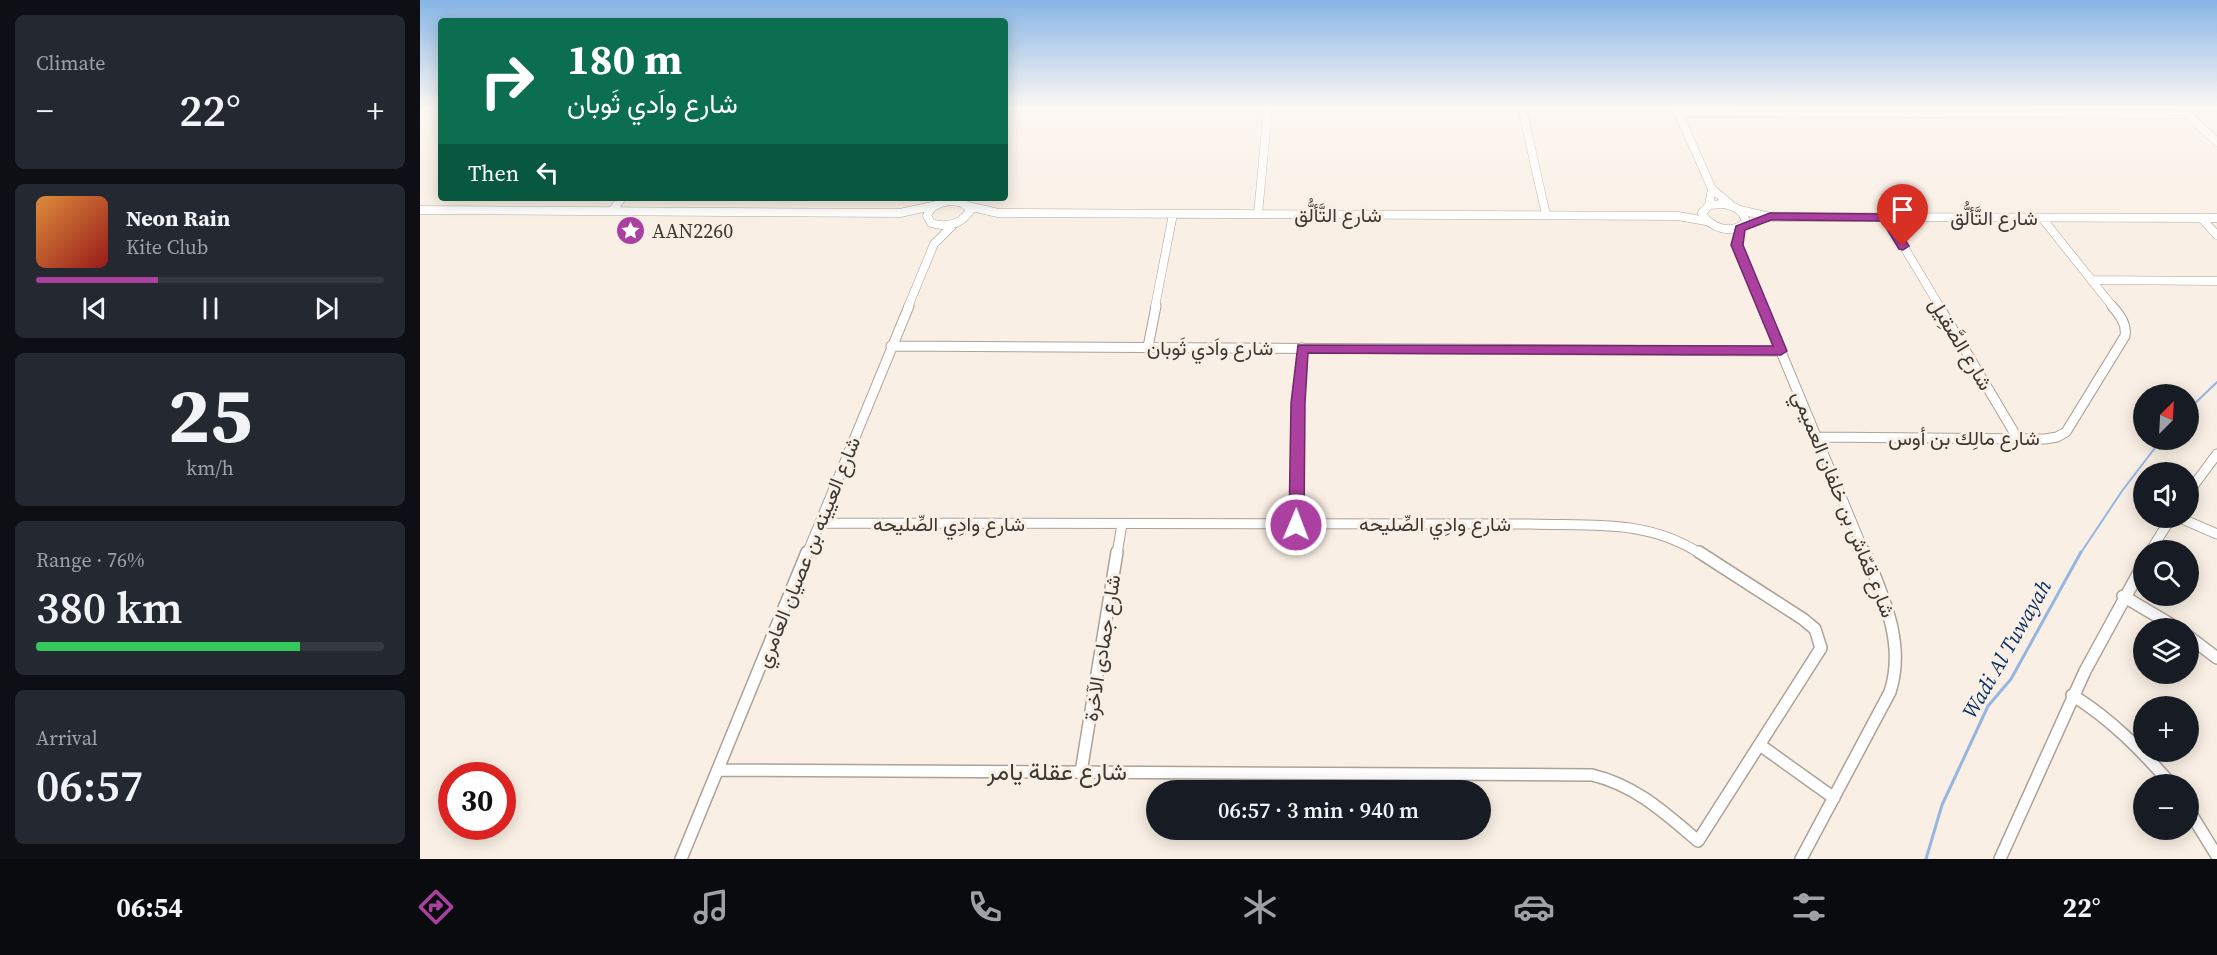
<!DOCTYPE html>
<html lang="en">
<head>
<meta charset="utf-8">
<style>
	:root { --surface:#171b24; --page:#242831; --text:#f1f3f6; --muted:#9ea1a6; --line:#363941; --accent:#ab40a0 }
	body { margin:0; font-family:"Source Serif 4",Vazirmatn,serif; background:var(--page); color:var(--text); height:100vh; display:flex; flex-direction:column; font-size:22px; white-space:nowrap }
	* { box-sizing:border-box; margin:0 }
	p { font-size:20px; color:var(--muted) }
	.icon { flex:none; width:33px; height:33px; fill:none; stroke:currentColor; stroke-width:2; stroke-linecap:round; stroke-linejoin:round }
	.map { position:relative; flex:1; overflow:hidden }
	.drawer { display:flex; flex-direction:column; gap:15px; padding:15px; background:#0d0f14; width:420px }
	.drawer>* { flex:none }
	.top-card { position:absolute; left:18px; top:18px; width:570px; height:183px; border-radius:6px; box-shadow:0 3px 15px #0003; background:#0b6e4f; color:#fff; overflow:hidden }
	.needle { width:39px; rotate:24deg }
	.fabs { position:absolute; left:1713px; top:384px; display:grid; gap:12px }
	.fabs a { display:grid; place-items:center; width:66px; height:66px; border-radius:50%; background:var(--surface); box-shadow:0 3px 15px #0003; font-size:30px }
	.speed { position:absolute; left:18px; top:762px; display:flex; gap:12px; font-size:30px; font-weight:700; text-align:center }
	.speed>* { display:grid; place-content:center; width:78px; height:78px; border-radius:50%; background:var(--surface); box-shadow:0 3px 15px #0003; line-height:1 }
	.speed .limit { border:9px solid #d22; background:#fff; color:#111 }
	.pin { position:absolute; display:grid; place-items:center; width:51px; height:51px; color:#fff; margin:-62px -26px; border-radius:50% 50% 50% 0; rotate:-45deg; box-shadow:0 0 6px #0007 }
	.pin .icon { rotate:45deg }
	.me { position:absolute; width:66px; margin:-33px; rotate:1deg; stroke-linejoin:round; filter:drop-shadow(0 0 4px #0008) }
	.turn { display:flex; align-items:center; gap:21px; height:126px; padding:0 30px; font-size:27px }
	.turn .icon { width:78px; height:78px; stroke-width:2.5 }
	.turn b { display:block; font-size:42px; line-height:51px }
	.then { display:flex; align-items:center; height:57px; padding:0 30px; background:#0003; gap:12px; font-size:22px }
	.big { font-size:45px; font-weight:600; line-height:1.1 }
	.drawer .card { flex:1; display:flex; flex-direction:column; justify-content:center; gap:9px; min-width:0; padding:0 21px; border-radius:9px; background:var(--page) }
	.drawer .dial { align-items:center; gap:0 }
	.dial b { font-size:78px; line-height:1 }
	.song { display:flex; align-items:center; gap:18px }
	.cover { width:72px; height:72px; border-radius:9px; background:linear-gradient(135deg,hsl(30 70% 55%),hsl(0 70% 35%)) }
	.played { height:6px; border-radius:3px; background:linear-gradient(90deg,var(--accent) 35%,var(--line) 35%) }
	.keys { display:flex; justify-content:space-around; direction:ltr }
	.heat { display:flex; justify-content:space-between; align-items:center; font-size:33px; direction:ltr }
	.charge { height:9px; border-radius:4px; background:linear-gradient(90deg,#34c759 76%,var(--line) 0) }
	.trip { position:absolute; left:726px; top:780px; width:345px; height:60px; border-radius:30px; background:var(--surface); box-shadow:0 3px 15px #0003; font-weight:600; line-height:60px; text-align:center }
	.tabs { display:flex; height:96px; justify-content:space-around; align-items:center; background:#090b0e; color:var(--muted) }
	.tabs .icon { width:42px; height:42px }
	.tabs .active { color:var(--accent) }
	.tabs b { font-size:27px; color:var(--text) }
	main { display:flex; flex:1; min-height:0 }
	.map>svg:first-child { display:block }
</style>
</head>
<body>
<main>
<section class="drawer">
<div class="card"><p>Climate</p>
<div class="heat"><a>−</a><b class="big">22°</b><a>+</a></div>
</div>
<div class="card">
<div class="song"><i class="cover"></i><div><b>Neon Rain</b><p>Kite Club</p></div></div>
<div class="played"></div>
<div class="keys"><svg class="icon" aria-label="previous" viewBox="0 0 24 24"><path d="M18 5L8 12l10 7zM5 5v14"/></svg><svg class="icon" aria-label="pause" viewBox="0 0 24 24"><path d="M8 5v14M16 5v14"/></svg><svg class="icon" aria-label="next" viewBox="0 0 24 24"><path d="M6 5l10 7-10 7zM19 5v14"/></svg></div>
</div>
<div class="card dial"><b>25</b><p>km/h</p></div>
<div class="card"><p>Range · 76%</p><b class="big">380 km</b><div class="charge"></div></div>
<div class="card"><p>Arrival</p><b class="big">06:57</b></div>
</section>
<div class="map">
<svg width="1797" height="859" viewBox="0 0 1797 859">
	<rect width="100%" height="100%" fill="#f9efe4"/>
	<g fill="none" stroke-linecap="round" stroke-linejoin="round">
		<path stroke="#96b6e2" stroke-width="2" d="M 1768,410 L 1797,382
			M 1660,554 L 1702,491 L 1741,440"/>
		<path stroke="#96b6e2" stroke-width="3" d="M 1506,859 L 1522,805 L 1568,706 L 1591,679 L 1661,552"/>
		<defs>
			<path id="minor-far2" d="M 1102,108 L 1126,215
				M 1256,108 L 1292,189 L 1310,204
				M 1764,111 L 1797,142
				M 1258,112 L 1767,114
				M 531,201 C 540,202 546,202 550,211 C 540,225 527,228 511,223 L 507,216 C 511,205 520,202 531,201 Z
				M 1303,204 C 1315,206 1323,210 1326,222 C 1312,235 1291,229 1282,213 L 1289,205 Z
				M 1289,205 L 1292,189
				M 548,206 L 578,213 L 1258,216 L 1286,221
				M 0,210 L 480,213 L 517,205
				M 1320,210 L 1350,217 L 1797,218
				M 192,211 L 202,198
				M 838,214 L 848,108
				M 1466,217 L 1520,307
				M 1622,218 L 1693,307
				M 1781,218 L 1797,235
				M 1320,228 L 1317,245 L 1343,307
				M 1672,280 L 1797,281
				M 488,307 L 514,244 L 534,224
				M 735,307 L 753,214"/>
			<path id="minor-far1" d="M 1342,306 L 1445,554
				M 1519,306 L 1598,439
				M 471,346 L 1361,351
				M 728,347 L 736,306
				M 1397,437 L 1625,439 L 1637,437 L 1646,432 L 1705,336 C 1707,324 1700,315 1692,306
				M 1768,493 L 1797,454
				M 1760,518 L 1797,534
				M 400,523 L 1111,524 C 1173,526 1227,519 1281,554
				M 876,525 L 878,403 L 882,348
				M 1731,550 L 1751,518
				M 387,554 L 489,306
				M 697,554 L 702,524"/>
			<path id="minor" d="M 1703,596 L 1757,628
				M 1768,636 L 1797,658
				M 1652,695 C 1691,719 1721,750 1751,784
				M 1340,745 L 1414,798
				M 298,770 L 1172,775 C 1215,785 1245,813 1278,841 L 1401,648 L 1395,629 L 1383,619 L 1279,552
				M 661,772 L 697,552
				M 1768,809 L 1797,856
				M 261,859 L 387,552
				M 1381,859 L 1470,692 C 1486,643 1463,597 1445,552
				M 1580,859 L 1665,671 L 1724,563"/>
		</defs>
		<use href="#minor-far2" stroke="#aca298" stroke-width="9"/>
		<use href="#minor-far1" stroke="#aca298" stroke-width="11"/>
		<use href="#minor" stroke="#aca298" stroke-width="14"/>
		<use href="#minor-far2" stroke="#fff" stroke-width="8"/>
		<use href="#minor-far1" stroke="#fff" stroke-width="9"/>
		<use href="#minor" stroke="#fff" stroke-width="11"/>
	</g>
	<linearGradient id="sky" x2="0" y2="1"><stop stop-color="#87b5e6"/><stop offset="0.47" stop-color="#fcf8f3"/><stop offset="1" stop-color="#fcf8f3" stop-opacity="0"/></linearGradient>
	<rect width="1797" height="228" fill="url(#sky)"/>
	<path fill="#ab40a0" stroke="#6f2a68" stroke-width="1.5" d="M 1350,213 L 1466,214 L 1470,215 L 1489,246 L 1483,250 L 1479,249 L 1462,221 L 1351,220 L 1325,230 L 1323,245 L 1367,351 L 1361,355 L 888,353 L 885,403 L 884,525 L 881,529 L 871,529 L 869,525 L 871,403 L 878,345 L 1353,346 L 1311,245 L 1316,226 Z"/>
	<defs>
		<symbol id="sight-disc" viewBox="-11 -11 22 22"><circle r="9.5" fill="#ab40a0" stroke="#f9efe4"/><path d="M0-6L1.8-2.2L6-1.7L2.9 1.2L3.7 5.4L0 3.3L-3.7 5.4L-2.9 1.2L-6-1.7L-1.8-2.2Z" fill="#fff"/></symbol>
	</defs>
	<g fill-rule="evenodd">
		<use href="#sight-disc" x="194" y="214" width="33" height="33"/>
	</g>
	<g text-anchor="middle" stroke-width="6" stroke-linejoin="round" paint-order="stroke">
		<g font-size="20" fill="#3c3834" stroke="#f9efe4">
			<text x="918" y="222">شارع التَّألُّق</text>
			<text x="1574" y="225">شارع التَّألُّق</text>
			<text transform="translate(1541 344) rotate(59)" y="7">شارع الصَّقِيل</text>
			<text x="790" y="355">شارع واَدي ثَوبان</text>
			<text x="1544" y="445">شارع مالِك بن أوس</text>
			<text transform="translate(1424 504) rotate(68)" y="7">شارع قمّاش بن خلفان العميمي</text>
			<text x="529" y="531">شارع وادِي الصِّليحه</text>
			<text x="1015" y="531">شارع وادِي الصِّليحه</text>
			<text transform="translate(388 552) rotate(-68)" y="7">شارع العيينه بن عصيان العامري</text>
			<text transform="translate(682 648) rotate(-81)" y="7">شارع جمادى الآخرة</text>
		</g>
		<g font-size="20" fill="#3c3834" stroke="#f9efe4" text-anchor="start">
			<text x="232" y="238">AAN2260</text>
		</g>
		<g font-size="21" font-style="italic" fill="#073166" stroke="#f9efe4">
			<text transform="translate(1587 649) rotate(-60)" y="7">Wadi Al Tuwayah</text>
		</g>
		<g font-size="24" fill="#3c3834" stroke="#f9efe4">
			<text x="637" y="780">شارع عقلة يامر</text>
		</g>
	</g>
</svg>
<div class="fabs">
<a><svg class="needle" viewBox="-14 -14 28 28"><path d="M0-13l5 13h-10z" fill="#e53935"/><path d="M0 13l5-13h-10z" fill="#9ea1a6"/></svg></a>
<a><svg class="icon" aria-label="sound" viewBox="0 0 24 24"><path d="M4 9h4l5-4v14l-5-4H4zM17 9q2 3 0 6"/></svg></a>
<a><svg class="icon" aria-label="search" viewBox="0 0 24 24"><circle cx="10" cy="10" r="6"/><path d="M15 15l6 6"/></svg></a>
<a><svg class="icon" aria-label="layers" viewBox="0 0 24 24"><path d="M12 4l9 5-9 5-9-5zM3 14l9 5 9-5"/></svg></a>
<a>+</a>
<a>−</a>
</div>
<div class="speed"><div class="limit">30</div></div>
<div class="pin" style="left:1483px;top:246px;background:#d93025"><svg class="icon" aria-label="arrive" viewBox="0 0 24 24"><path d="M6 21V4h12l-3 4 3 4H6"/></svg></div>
<svg class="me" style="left:876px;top:525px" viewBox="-20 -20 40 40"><circle r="17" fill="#ab40a0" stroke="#fff" stroke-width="3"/><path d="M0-11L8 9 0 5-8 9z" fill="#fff"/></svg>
<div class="trip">06:57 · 3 min · 940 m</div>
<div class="top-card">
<div class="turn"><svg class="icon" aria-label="right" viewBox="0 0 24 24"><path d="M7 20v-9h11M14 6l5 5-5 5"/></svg><div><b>180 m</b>شارع واَدي ثَوبان</div></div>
<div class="then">Then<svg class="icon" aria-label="left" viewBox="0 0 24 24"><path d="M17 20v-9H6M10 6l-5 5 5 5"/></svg></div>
</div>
</div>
</main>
<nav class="tabs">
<b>06:54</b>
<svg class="icon active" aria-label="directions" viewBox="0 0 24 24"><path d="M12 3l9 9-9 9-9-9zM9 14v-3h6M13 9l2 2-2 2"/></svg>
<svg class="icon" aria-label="music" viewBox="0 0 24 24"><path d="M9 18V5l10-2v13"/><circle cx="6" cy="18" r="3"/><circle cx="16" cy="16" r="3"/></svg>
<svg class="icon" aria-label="phone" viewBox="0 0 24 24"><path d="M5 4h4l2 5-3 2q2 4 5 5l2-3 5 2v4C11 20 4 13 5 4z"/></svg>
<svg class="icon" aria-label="climate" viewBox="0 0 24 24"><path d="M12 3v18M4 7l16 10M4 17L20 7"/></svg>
<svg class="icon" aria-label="car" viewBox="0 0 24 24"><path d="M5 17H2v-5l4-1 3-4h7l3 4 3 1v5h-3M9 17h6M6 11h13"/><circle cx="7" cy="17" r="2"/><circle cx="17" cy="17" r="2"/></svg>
<svg class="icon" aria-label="filters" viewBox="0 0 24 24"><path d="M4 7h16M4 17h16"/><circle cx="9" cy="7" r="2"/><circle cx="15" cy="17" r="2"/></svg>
<b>22°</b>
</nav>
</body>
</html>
